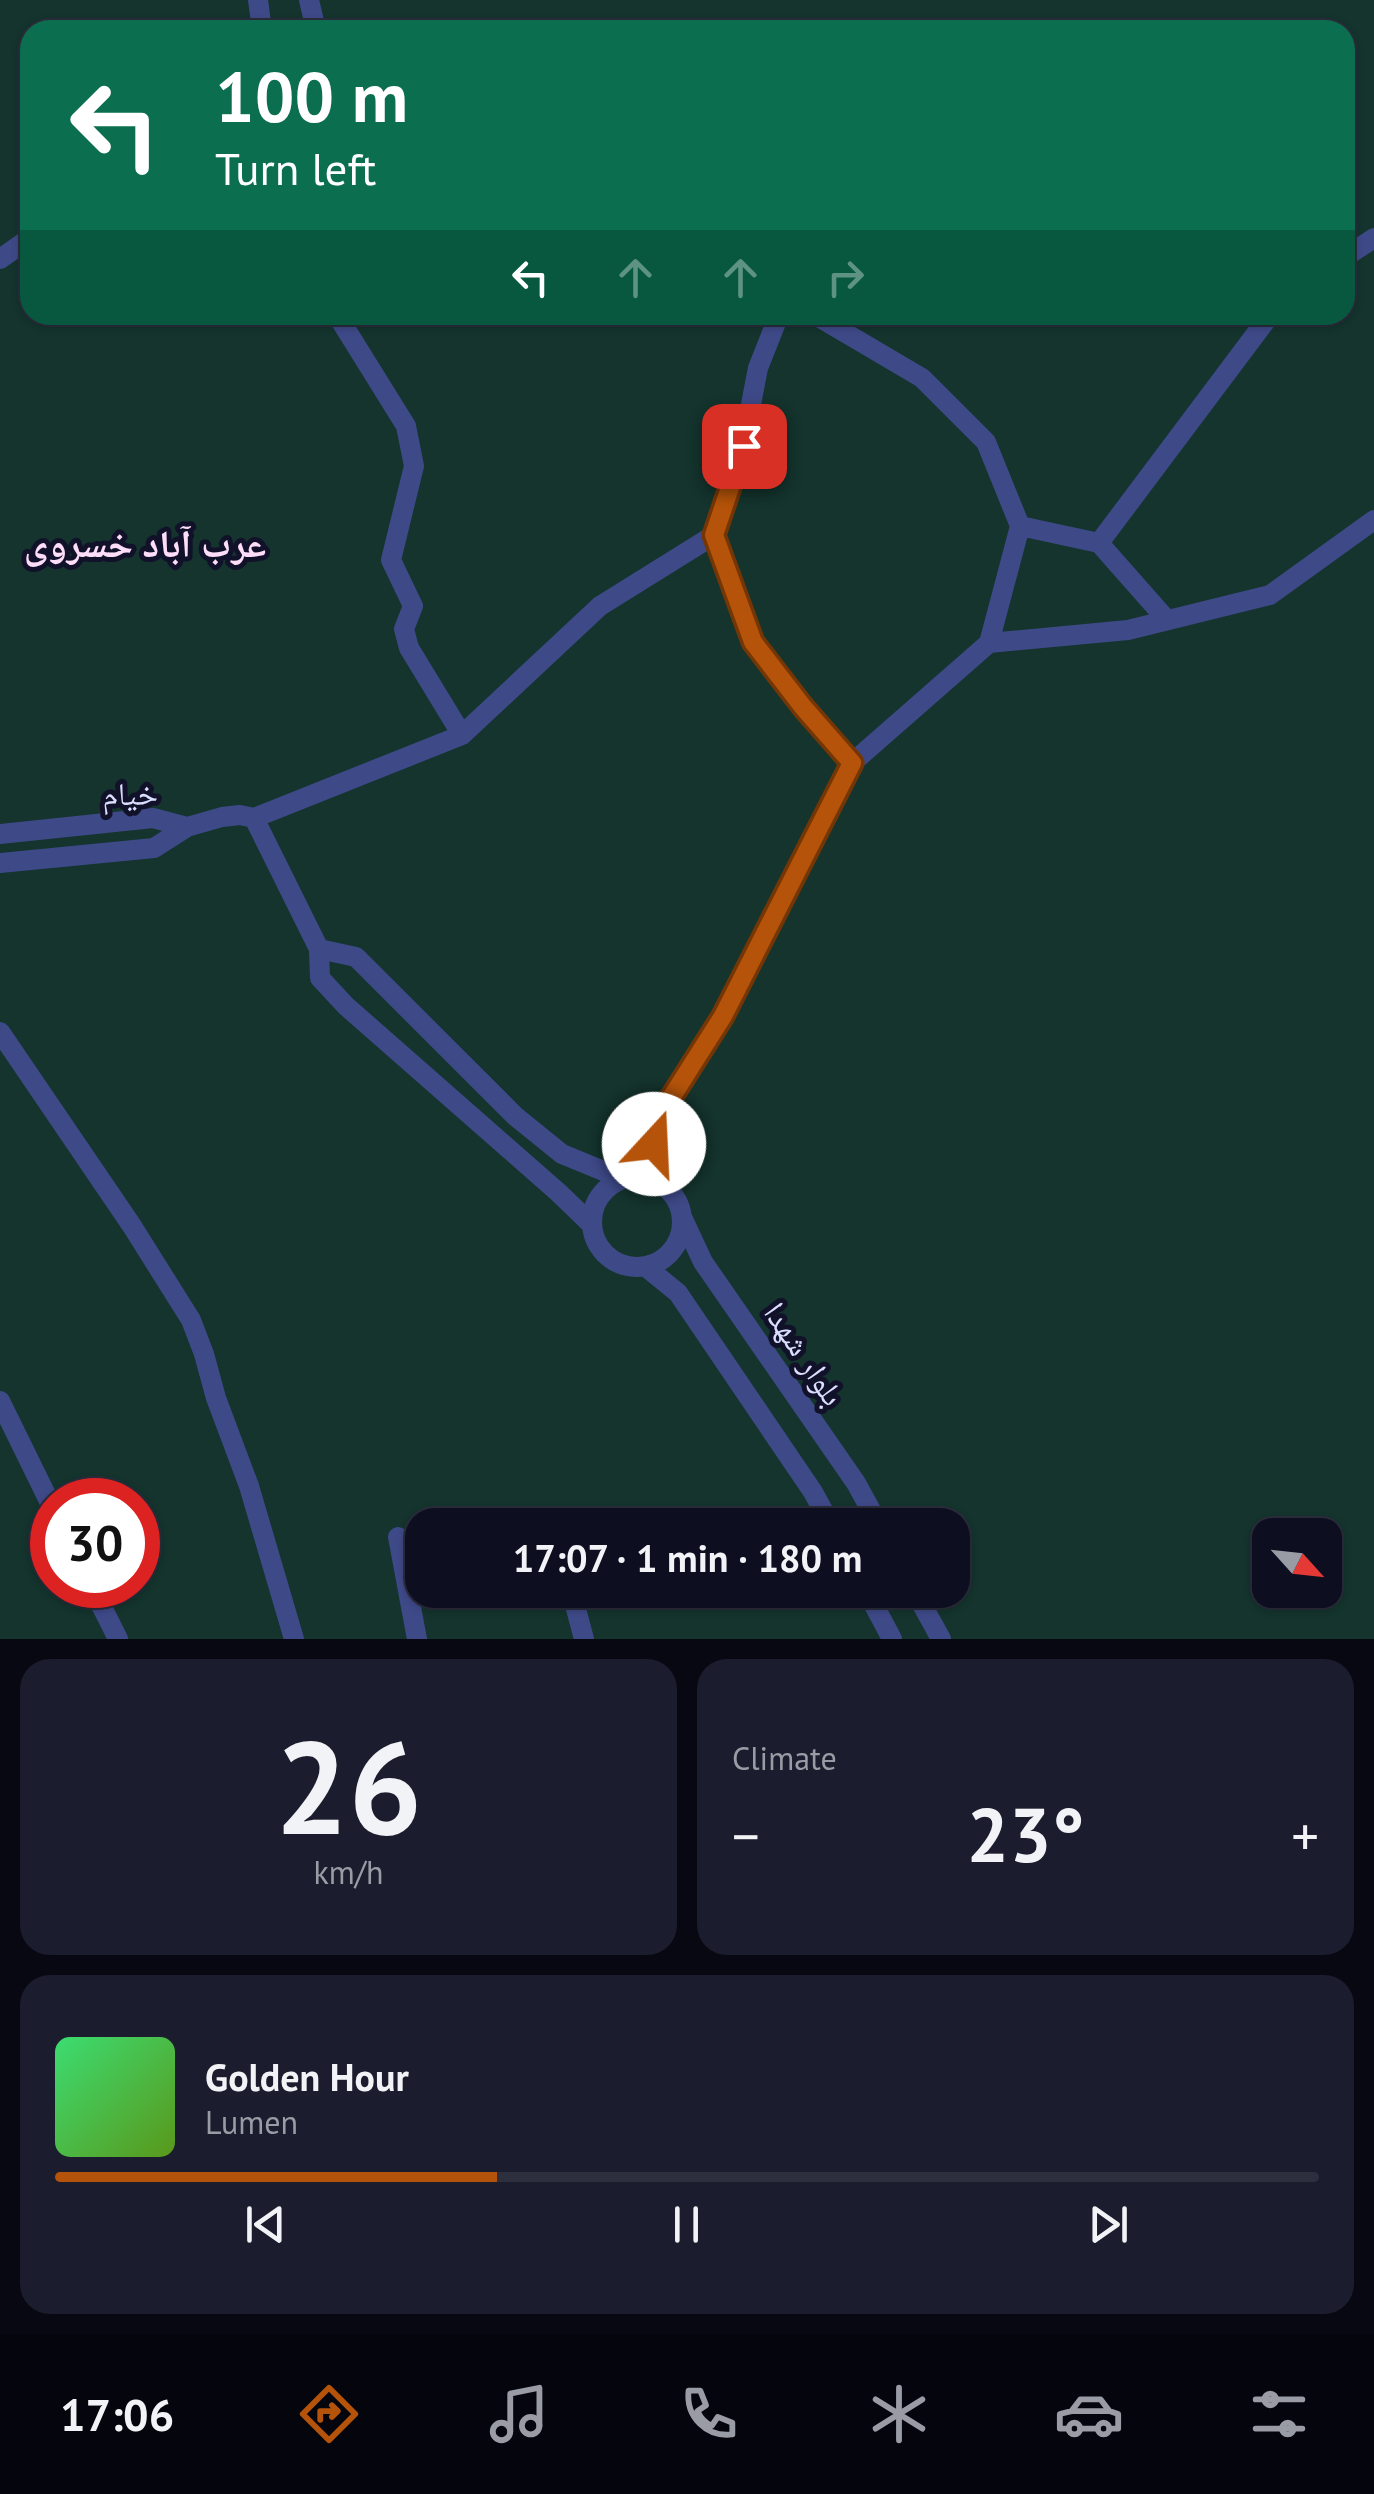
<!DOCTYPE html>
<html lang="en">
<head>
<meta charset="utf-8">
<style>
	:root { --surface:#0d0e20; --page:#1b1c2d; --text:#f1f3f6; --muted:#9a9ca5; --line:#2d2e3e; --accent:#b45309 }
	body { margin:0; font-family:"PT Sans","Noto Naskh Arabic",sans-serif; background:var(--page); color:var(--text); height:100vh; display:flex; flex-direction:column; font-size:38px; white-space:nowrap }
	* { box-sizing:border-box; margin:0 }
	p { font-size:32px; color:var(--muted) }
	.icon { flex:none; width:55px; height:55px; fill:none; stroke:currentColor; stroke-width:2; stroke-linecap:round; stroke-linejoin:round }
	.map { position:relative; height:1639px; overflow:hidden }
	.drawer { display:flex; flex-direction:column; gap:20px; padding:20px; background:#070812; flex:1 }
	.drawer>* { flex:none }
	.guide { position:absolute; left:20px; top:20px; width:1335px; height:305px; border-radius:30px; box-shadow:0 2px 8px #0004,0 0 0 2px var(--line); background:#0b6e4f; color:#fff; overflow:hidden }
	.needle { width:65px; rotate:117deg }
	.fabs { position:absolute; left:1252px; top:1518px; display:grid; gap:20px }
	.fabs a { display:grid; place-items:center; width:90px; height:90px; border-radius:20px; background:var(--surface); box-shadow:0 2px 8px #0004,0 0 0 2px var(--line); font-size:50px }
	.speed { position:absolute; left:30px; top:1478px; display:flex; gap:20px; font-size:50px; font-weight:700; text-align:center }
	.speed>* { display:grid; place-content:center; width:130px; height:130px; border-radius:50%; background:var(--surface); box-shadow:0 2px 8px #0004,0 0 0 2px var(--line); line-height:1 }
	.speed .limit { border:15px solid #d22; background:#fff; color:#111 }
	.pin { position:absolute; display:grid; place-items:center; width:85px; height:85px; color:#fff; margin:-42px; border-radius:20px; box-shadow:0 5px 15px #0006 }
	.me { position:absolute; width:110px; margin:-55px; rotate:20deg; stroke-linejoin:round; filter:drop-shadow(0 0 8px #0008) }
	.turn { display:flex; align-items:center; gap:35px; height:210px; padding:0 30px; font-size:45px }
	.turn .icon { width:130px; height:130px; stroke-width:2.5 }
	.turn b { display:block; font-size:70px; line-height:85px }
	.lanes { display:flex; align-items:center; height:95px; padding:0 30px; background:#0003; justify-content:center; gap:50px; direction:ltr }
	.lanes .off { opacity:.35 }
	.big { font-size:75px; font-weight:600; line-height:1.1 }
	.drawer .card { flex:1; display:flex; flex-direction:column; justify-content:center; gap:15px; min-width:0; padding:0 35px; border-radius:30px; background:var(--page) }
	.drawer .dial { align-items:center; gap:0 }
	.dial b { font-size:130px; line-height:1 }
	.song { display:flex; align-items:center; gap:30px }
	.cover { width:120px; height:120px; border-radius:15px; background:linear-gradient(135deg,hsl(140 70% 55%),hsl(90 70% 35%)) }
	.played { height:10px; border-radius:5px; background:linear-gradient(90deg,var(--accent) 35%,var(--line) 35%) }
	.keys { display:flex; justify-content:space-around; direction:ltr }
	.heat { display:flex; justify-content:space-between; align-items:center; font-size:55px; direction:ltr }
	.drawer .tiles { flex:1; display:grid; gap:20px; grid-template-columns:1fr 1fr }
	.card:last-child { grid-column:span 2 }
	.trip { position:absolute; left:405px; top:1508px; width:565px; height:100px; border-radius:30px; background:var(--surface); box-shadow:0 2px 8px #0004,0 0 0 2px var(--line); font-weight:600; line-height:100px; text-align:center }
	.menu { display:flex; height:160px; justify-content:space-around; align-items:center; background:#05060d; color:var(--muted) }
	.menu .icon { width:70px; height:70px }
	.menu .current { color:var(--accent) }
	.menu b { font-size:45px; color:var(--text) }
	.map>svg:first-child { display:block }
</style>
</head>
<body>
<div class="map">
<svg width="1374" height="1639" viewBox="0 0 1374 1639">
	<rect width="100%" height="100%" fill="#11122a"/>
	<path fill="#14342d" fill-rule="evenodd" d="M 0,0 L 1374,0 L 1374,1639 L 0,1639 ZM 30,30 L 1345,30 L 1345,315 L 30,315 ZM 52,1500 L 138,1500 L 138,1585 L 52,1585 ZM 422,1525 L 952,1525 L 952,1590 L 422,1590 ZM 1270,1535 L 1325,1535 L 1325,1590 L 1270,1590 Z"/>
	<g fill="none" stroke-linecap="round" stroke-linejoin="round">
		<path stroke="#3e4988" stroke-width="20" d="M 258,0 L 262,30
			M 309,0 L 316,30
			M 1345,257 L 1374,238
			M 0,259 L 30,238
			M 337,315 L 406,426 L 414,466 L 391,560 L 413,606 L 404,629 L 409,648 L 462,735
			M 779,315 L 758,368 L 743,446 L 714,535 L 753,642 L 803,707 L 852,763
			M 1020,526 L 1099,543 L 1167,620
			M 1099,543 L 1270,315
			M 989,643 L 1128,630 L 1270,595 L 1374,520
			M 254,818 L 462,735 L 600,606 L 714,535
			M 0,1032 L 132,1226 L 191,1320 L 204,1354 L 216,1398 L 249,1486 L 294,1639
			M 645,1178 L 663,1109 L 723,1016 L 852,763 L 989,643 L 1020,526 L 986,442 L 922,378 L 815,315
			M 0,1401 L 52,1507
			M 398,1537 L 417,1639
			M 91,1585 L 118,1639
			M 571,1590 L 584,1639"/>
		<path stroke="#3e4988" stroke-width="20" d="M 0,834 L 153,818 L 187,827
			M 0,863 L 154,848 L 187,827 L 222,817 L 240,815 L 254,818 L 319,949 L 320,978 L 346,1006 L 559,1193 L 592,1225
			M 319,949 L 356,957 L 515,1116 L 562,1154 L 623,1179
			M592 1222a45 45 0 1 1 90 0a45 45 0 1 1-90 0Z
			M 682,1217 L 703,1262 L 856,1483 L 879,1525
			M 646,1267 L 678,1293 L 813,1492 L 831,1525
			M 866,1590 L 892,1639
			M 914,1590 L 941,1639"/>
	</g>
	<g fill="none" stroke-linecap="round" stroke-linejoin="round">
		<defs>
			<path id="route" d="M 654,1144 L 664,1109 L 723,1016 L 852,763 L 803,707 L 753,642 L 714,535 L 744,446"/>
		</defs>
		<use href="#route" stroke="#753606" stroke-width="25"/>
		<use href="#route" stroke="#b45309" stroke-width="18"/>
	</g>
	<g text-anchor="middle" stroke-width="10" stroke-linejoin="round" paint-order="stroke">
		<g font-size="32" fill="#dbdefe" stroke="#11122a">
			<text transform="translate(130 794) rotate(-1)" y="11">خیام</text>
			<text transform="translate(804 1354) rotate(56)" y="11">بلوار شهدا</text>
		</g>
		<g font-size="38" font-weight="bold" fill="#feddf9" stroke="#11122a">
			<text x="145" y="557">عرب آباد خسروی</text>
		</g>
	</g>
</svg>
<div class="fabs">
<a><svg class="needle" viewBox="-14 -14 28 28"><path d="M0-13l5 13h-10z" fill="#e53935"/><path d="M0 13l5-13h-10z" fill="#9a9ca5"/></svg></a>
</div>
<div class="speed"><div class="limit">30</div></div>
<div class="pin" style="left:744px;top:446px;background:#d93025"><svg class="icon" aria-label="arrive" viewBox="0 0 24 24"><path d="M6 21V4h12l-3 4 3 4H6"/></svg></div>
<svg class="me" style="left:654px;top:1144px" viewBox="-20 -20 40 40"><circle r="19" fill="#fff"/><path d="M0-13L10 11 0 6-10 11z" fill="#b45309"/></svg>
<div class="trip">17:07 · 1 min · 180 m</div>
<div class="guide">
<div class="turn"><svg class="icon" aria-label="left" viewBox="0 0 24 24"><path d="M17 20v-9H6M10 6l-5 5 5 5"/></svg><div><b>100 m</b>Turn left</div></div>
<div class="lanes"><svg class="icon" aria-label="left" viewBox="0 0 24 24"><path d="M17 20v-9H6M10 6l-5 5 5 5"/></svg><svg class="icon off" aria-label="ahead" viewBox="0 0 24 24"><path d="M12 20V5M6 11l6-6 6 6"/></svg><svg class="icon off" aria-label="ahead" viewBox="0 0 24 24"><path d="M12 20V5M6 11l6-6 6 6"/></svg><svg class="icon off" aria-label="right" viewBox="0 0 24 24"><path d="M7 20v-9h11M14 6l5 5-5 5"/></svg></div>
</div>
</div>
<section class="drawer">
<div class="tiles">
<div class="card dial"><b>26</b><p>km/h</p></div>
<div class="card"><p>Climate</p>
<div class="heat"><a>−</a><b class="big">23°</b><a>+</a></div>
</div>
<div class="card">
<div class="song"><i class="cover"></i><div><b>Golden Hour</b><p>Lumen</p></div></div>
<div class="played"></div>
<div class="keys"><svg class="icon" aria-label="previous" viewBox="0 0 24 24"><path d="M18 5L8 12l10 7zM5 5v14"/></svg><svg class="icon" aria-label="pause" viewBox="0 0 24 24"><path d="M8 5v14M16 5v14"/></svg><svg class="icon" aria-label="next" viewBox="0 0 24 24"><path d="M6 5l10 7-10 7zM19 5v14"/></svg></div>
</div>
</div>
</section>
<nav class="menu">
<b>17:06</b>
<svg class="icon current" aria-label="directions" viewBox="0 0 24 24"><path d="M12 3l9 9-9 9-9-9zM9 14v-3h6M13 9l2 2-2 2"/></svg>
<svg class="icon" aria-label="music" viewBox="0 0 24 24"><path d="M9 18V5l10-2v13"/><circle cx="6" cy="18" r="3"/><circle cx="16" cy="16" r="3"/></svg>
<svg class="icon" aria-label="phone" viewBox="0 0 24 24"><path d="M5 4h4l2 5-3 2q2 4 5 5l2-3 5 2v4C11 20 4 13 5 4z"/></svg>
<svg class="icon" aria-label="climate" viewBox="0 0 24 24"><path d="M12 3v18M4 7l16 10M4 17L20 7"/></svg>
<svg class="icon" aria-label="car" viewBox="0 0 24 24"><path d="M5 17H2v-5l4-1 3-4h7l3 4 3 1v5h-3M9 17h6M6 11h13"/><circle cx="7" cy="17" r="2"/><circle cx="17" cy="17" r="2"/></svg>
<svg class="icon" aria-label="filters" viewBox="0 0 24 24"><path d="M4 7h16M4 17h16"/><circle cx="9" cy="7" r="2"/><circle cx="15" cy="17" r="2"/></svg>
</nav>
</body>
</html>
